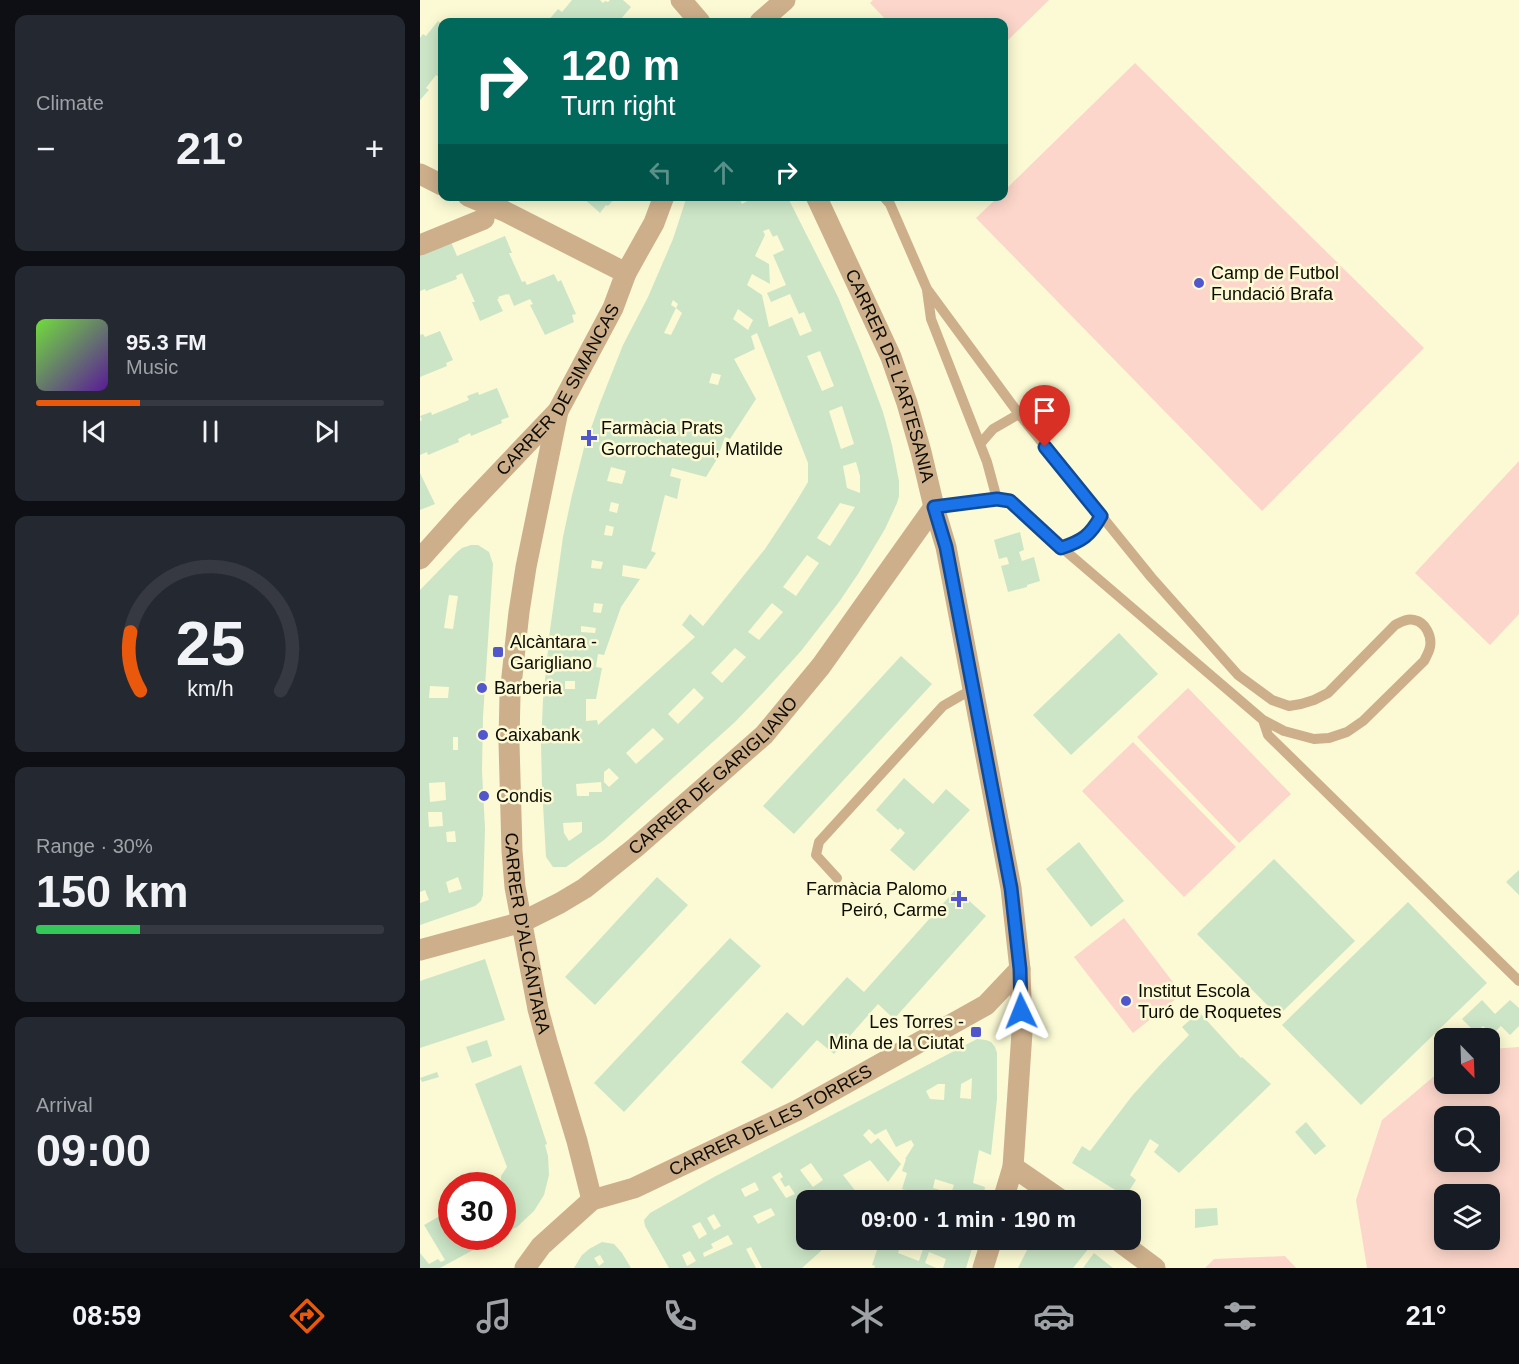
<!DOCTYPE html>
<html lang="en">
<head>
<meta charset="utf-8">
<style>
	:root { --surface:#171b24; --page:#242831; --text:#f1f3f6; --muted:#9ea1a6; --line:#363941; --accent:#ea580c }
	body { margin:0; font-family:Arial,sans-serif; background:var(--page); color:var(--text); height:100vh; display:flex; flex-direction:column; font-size:22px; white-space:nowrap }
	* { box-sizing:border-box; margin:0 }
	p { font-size:20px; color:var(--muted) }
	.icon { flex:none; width:33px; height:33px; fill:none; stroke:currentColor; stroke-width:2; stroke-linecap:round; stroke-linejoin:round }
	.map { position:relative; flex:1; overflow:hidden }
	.details { display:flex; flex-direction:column; gap:15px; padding:15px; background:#0d0f14; width:420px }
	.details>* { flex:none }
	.top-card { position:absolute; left:18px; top:18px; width:570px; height:183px; border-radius:12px; box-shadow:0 3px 15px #0003; background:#00695c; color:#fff; overflow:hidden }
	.needle { width:39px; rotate:157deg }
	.controls { position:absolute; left:1014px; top:1028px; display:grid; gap:12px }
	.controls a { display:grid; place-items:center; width:66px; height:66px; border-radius:12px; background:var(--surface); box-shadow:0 3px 15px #0003; font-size:30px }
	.speed { position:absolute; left:18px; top:1172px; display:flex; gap:12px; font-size:30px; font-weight:700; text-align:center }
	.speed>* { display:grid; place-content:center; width:78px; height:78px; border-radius:50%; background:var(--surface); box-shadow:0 3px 15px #0003; line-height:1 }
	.speed .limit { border:9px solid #d22; background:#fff; color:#111 }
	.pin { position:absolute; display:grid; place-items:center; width:51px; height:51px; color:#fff; margin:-62px -26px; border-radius:50% 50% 50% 0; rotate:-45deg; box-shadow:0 0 6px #0007 }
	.pin .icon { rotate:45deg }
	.me { position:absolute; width:66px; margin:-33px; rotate:358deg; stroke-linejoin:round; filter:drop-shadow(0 0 4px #0008) }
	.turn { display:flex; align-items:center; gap:21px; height:126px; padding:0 24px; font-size:27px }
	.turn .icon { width:78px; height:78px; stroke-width:2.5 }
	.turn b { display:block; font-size:42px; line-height:51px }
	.lanes { display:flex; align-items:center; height:57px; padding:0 24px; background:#0003; justify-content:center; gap:30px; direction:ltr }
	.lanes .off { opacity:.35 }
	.big { font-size:45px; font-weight:700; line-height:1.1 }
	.details .card { flex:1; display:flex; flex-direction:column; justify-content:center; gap:9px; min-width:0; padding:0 21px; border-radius:12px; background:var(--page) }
	.details .dial { align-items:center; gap:0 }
	.dial svg { height:156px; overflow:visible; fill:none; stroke:var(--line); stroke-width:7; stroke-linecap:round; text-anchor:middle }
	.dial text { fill:var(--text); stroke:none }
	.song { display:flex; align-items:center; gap:18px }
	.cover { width:72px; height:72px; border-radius:9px; background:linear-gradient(135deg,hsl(100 70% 55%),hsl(270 70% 35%)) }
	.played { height:6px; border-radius:3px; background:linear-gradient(90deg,var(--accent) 30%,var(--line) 30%) }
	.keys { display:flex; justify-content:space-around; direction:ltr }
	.heat { display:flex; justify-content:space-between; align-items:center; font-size:33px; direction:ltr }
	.charge { height:9px; border-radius:4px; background:linear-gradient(90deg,#34c759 30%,var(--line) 0) }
	.trip { position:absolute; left:376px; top:1190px; width:345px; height:60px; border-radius:12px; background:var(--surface); box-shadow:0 3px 15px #0003; font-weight:700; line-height:60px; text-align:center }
	.tabs { display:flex; height:96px; justify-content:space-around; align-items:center; background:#090b0e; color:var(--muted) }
	.tabs .icon { width:42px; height:42px }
	.tabs .selected { color:var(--accent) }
	.tabs b { font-size:27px; color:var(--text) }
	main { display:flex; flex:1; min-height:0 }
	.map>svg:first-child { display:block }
</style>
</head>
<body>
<main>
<section class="details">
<div class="card"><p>Climate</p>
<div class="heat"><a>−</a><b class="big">21°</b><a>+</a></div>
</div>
<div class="card">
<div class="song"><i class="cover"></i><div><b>95.3 FM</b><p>Music</p></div></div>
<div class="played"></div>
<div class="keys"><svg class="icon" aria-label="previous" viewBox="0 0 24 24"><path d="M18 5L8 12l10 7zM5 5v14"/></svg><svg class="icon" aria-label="pause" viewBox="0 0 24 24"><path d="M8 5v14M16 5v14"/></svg><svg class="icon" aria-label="next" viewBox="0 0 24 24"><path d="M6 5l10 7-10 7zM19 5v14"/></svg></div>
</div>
<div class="card dial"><svg viewBox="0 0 100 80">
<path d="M14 69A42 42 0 1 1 86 69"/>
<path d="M14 69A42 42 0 0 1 9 39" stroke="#ea580c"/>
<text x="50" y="56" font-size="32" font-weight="700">25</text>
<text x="50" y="72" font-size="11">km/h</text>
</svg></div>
<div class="card"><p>Range · 30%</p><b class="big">150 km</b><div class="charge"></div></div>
<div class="card"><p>Arrival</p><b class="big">09:00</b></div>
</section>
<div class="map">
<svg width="1099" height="1268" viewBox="0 0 1099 1268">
	<rect width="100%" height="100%" fill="#fbfad4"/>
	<path fill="#fcd6ca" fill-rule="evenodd" d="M 453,0 L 629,0 L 584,44 L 584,22 L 468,22 L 450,3 Z
		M 715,63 L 1004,348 L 842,511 L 556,218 L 578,197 L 584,196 L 584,191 Z
		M 1099,461 L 1099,614 L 1070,645 L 995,573 Z
		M 768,688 L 871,794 L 819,843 L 717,737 Z
		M 713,742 L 816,847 L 764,897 L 662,791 Z
		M 704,918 L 762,994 L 713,1033 L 654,957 Z
		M 1099,1047 L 1099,1268 L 947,1268 L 936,1200 L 962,1120 L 1024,1068 L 1024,1083 L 1070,1083 L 1070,1049 ZM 1024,1116 L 1070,1116 L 1070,1161 L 1024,1161 ZM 1024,1194 L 1070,1194 L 1070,1239 L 1024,1239 Z
		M 865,1256 L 876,1268 L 785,1268 L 794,1259 Z"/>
	<path fill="#cce5c6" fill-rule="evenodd" d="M 152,0 L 180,0 L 183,3 L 185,1 L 188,2 L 190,0 L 203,0 L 211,7 L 200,20 L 196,18 L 192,22 L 181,22 L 183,21 L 179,18 L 176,22 L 127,22 L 138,9 L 142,12 Z
		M 18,21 L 22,24 L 22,50 L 20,54 L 22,56 L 22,73 L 19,77 L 16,75 L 6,88 L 9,90 L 0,100 L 0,38 L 3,34 L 6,36 Z
		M 161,196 L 197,196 L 188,206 L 186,205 L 180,213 Z
		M 267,196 L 307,196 L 307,199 L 312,196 L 318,196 L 322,204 L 331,199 L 330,196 L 367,196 L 418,297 L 441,353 L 463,412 L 472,445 L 479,481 L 479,496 L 477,503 L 465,529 L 438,574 L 419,602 L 381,651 L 341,695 L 315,722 L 184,840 L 146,867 L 133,867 L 126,857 L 122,787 L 121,745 L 123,700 L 130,630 L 143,537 L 152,495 L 164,448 L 180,403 L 203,345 L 228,297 L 253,239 ZM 349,229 L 353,237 L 357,235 L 364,250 L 353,255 L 366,285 L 347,293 L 351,302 L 370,294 L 379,314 L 384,312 L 392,331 L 380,336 L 372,317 L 349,327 L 342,295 L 327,285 L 332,274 L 350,284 L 349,264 L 335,256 L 345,235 L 343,231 ZM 253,300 L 258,304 L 256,308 L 262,313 L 251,335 L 244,333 L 256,308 L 251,305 ZM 318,309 L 333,320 L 328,330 L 313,319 ZM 337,333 L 388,463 L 388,482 L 376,502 L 345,549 L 283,626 L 270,614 L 262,625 L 275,637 L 178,725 L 177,720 L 166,721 L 166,699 L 176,699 L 182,668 L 176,667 L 178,654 L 184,655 L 201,607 L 220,579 L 202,576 L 203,565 L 226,569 L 236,553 L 231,551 L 245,495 L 257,499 L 261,479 L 250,476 L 252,468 L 286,477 L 297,459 L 305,437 L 310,439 L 336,399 L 314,359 L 335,349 L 331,336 ZM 400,351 L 414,386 L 402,391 L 387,356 ZM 292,373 L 301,375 L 298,385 L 289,383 ZM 422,406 L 434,444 L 421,449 L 409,411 ZM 436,462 L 440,476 L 440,493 L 427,488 L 423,466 ZM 191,467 L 206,471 L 202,484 L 187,481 ZM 191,502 L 199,504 L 197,513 L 189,511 ZM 420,503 L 435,507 L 410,546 L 397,538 ZM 186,525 L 194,527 L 192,536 L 184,535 ZM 387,555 L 399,563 L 376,596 L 363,587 ZM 172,560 L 183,562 L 181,569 L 171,568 ZM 174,603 L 183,604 L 181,613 L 173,612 ZM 352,603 L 363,612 L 339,640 L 328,632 ZM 161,626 L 176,628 L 175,633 L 161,632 ZM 315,648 L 326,657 L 302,683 L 291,673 ZM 145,681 L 155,681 L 155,689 L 145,689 ZM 274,688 L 284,698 L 258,724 L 248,714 ZM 233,728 L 244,739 L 216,764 L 206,753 ZM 189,768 L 199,778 L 189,787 L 184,782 L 184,772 ZM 181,782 L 182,792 L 169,792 L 169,796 L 157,796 L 156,784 ZM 162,822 L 162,832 L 149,841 L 144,833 L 143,823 Z
		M 85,236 L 92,253 L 89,253 L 102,282 L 105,281 L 107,285 L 134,274 L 138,282 L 141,280 L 156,314 L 152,315 L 154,322 L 125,335 L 110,305 L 113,304 L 110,299 L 94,306 L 89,294 L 87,295 L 87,294 L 78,297 L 79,299 L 77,299 L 83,311 L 60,321 L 52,302 L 55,302 L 42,273 L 36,276 L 37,279 L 6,291 L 5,289 L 0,291 L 0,255 L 31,242 L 37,256 Z
		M 20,331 L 33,360 L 26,363 L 27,366 L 0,377 L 0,335 L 3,334 L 5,337 Z
		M 77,388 L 89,417 L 81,420 L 82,423 L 51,436 L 50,433 L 38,439 L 39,442 L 8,455 L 7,452 L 0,455 L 0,421 L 2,420 L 0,416 L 11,412 L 12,415 L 49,400 L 47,396 L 58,392 L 59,395 Z
		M 0,473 L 15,504 L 0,510 Z
		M 600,532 L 604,550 L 599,552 L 602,561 L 614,557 L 620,581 L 607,585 L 607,587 L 588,592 L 581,566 L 589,564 L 587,557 L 579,559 L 574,540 Z
		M 51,545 L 58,545 L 69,552 L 73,564 L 63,717 L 62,771 L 65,829 L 63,895 L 61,901 L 55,906 L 0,925 L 0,903 L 9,900 L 5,890 L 0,892 L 0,590 L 36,553 L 42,548 ZM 29,595 L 38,596 L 33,629 L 24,628 ZM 10,686 L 29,687 L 28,698 L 9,698 ZM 33,737 L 38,737 L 38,750 L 33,750 ZM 25,782 L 26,800 L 10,802 L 9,783 ZM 8,812 L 22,812 L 23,826 L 9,827 ZM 35,831 L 36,842 L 27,842 L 26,832 ZM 38,877 L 42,889 L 29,893 L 26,882 Z
		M 699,633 L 738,674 L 651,755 L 613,715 Z
		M 481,656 L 512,684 L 374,834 L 343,806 Z
		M 484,778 L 513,804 L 526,789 L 550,810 L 494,871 L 470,850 L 485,833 L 480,828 L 478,830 L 456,810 Z
		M 659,842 L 704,901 L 671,927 L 626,869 Z
		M 854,859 L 935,941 L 858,1016 L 777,934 Z
		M 1099,870 L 1099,895 L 1086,882 Z
		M 237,877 L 268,905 L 175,1005 L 145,977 Z
		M 536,889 L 566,916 L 474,1019 L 458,1004 L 414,1054 L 397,1040 L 352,1089 L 321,1062 L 367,1012 L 383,1026 L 427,977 L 444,992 Z
		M 988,902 L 1067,983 L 941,1105 L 862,1025 Z
		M 310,938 L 341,966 L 204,1112 L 174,1083 Z
		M 65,959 L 85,1020 L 0,1048 L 0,981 Z
		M 1062,1000 L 1075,1014 L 1090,1000 L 1099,1008 L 1099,1026 L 1090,1035 L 1081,1026 L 1072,1035 L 1063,1026 L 1056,1033 L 1042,1019 Z
		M 779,1012 L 821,1058 L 822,1057 L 851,1084 L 759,1173 L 734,1152 L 739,1145 L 730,1139 L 710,1175 L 716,1180 L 707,1194 L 701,1191 L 700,1193 L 652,1163 L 662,1146 L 670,1151 L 712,1096 L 739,1066 L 769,1035 L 762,1027 Z
		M 557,1039 L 566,1040 L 571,1042 L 575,1047 L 577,1053 L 577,1099 L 571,1155 L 559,1150 L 553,1183 L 565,1187 L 563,1200 L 488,1200 L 491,1192 L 482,1189 L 487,1173 L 482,1171 L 486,1159 L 485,1159 L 494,1145 L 491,1140 L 476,1147 L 466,1129 L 455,1135 L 449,1129 L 443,1135 L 451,1144 L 458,1138 L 481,1164 L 468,1182 L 450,1160 L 423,1175 L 441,1198 L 436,1200 L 387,1200 L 387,1226 L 386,1226 L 387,1228 L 387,1239 L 394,1239 L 402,1250 L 382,1268 L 342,1268 L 331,1247 L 326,1249 L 336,1268 L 249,1268 L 225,1226 L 224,1220 L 230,1213 L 294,1177 ZM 552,1078 L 551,1099 L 540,1098 L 541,1084 ZM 518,1084 L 525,1084 L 524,1100 L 510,1099 L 506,1091 ZM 391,1163 L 403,1180 L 393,1187 L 380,1170 ZM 360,1172 L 363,1177 L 360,1179 L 365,1187 L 369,1185 L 375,1194 L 366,1198 L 352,1177 ZM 515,1179 L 534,1185 L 531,1193 L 513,1188 ZM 335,1182 L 339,1190 L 325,1197 L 321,1189 ZM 351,1208 L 355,1215 L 338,1224 L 333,1216 ZM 294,1214 L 301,1226 L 294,1230 L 287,1218 ZM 280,1222 L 287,1234 L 279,1239 L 272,1226 ZM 308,1235 L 313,1244 L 284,1257 L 283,1253 L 293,1248 L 291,1244 ZM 270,1251 L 276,1261 L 267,1266 L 262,1255 Z
		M 67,1040 L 72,1056 L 52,1063 L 46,1047 Z
		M 101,1065 L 127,1144 L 125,1145 L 128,1156 L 129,1175 L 124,1195 L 114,1211 L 97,1227 L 82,1234 L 83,1187 L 81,1182 L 81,1176 L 87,1167 L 55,1084 Z
		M 17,1072 L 19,1077 L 2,1082 L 0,1078 Z
		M 886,1122 L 906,1146 L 895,1155 L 875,1132 Z
		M 797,1208 L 798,1225 L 775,1228 L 775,1209 Z
		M 32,1209 L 32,1236 L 79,1236 L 20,1268 L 0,1268 L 0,1253 L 9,1264 L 18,1259 L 21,1262 L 25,1260 L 4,1225 Z
		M 449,1239 L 555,1239 L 546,1268 L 523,1268 L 526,1259 L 509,1252 L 505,1263 L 516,1268 L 454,1268 L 455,1266 L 452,1265 L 457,1250 L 446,1245 ZM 482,1241 L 503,1249 L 499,1261 L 478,1253 Z
		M 615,1239 L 657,1239 L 669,1248 L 653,1268 L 598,1268 L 609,1246 Z
		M 182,1242 L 194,1244 L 202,1253 L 211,1268 L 154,1268 L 162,1255 L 169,1249 ZM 180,1255 L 184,1262 L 179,1266 L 174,1258 Z
		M 674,1253 L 693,1268 L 663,1268 Z"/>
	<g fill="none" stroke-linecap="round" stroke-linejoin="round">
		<path stroke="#cdaf8b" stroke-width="10" d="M 463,196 L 470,204 L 507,289 L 599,414 L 731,577 L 818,675 L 852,700 L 869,706 L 881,704 L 894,700 L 908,693 L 975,625 C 981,622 987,618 994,620 C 1006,622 1012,637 1010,647 C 1009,652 1006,657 1004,661 L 943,721 L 927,732 L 909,738 L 894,739 L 864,731 L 843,720 L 641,547 L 590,501 L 577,499 L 514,507
			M 507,290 L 511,319 L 567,462 L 577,499
			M 560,444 L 573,429 L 599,414
			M 641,547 C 662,541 670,536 681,516
			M 843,720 L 848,735 L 1099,981
			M 417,878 L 396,855 L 399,842 L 523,706 L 542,695 L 553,690"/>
		<g stroke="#cdaf8b" stroke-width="21">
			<path d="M 261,0 L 280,22"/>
			<path d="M 340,22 L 365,0"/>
			<path d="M 0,174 L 22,185"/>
			<path d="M 48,196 L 84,211 L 206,273"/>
			<path id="s1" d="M 396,196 L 471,357 L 487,403 L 501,452 L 514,507 L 526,547 L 591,888 L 600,969 L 602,1032 L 593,1167 L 583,1200"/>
			<path d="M 0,245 L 64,219"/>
			<path id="s2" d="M 138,411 L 106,567 L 99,612 L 95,648 L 90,695 L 89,742 L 92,851 L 95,887 L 118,1009 L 127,1042 L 157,1141 L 172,1200"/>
			<path id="s3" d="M 0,559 L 42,512 L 138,411 L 193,308 L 206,273 L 234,223 L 244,196"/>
			<path id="s4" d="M 0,950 L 102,922 L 140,903 L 165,888 L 216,847 L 344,735 L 401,666 L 514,507"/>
			<path d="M 593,1167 L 641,1200"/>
			<path d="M 696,1239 L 735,1268"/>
			<path id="s5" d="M 105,1268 L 121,1246 L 172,1200 L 214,1188 L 378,1110 L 566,1005 L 600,969"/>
			<path d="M 563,1268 L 572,1239"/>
		</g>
	</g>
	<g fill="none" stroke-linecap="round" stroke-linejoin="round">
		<defs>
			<path id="route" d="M 601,1011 L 600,969 L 591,888 L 526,547 L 514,507 L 577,499 L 590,501 L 641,548 C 662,541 670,536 681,516 L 625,447"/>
		</defs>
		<use href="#route" stroke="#114b97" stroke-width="15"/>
		<use href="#route" stroke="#1a73e8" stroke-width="10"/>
	</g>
	<g fill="#5156cc" stroke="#fbfad4" stroke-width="2">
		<circle cx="779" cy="283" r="6"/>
		<path d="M166 429h6v6h6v6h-6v6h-6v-6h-6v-6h6z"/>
		<rect x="72" y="646" width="12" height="12" rx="3"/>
		<circle cx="62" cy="688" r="6"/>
		<circle cx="63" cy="735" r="6"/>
		<circle cx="64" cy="796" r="6"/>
		<path d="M536 890h6v6h6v6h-6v6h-6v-6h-6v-6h6z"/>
		<circle cx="706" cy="1001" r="6"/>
		<rect x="550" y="1026" width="12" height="12" rx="3"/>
	</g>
	<g text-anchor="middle" stroke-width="5" stroke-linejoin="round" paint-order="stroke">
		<g font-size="18" fill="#0d0c02" stroke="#fbfad4" text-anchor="start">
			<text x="791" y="279">Camp de Futbol<tspan x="791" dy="21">Fundació Brafa</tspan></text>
			<text x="181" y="434">Farmàcia Prats<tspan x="181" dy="21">Gorrochategui, Matilde</tspan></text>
			<text x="90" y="648">Alcàntara -<tspan x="90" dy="21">Garigliano</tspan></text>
			<text x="74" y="694">Barberia</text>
			<text x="75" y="741">Caixabank</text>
			<text x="76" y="802">Condis</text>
			<text x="527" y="895" text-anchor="end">Farmàcia Palomo<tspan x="527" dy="21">Peiró, Carme</tspan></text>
			<text x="718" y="997">Institut Escola<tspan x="718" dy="21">Turó de Roquetes</tspan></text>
			<text x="544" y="1028" text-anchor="end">Les Torres -<tspan x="544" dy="21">Mina de la Ciutat</tspan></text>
		</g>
		<g font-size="18" fill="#0d0c02" stroke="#fbfad4">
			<text dy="6" stroke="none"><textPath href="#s1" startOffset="195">CARRER DE L'ARTESANIA</textPath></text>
			<text dy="6" stroke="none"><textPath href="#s3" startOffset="220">CARRER DE SIMANCAS</textPath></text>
			<text dy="6" stroke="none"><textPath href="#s4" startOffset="348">CARRER DE GARIGLIANO</textPath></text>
			<text dy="6" stroke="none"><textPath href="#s2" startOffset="528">CARRER D'ALCÁNTARA</textPath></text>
			<text dy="6" stroke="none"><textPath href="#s5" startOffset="292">CARRER DE LES TORRES</textPath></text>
		</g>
	</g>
</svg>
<div class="controls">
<a><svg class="needle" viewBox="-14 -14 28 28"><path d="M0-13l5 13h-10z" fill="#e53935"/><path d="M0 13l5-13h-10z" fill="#9ea1a6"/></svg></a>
<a><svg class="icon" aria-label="search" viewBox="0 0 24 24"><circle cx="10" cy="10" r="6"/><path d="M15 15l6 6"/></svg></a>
<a><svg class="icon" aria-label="layers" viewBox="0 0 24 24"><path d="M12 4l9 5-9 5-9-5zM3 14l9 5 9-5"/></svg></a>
</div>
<div class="speed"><div class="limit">30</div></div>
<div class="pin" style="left:625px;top:447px;background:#d93025"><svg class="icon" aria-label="arrive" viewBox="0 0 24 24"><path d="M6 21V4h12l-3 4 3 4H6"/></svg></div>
<svg class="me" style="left:601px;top:1011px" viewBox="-20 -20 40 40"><path d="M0-17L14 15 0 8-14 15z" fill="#1a73e8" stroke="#fff" stroke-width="4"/></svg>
<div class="trip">09:00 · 1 min · 190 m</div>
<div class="top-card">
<div class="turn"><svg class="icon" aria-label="right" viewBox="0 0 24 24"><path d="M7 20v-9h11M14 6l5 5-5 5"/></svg><div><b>120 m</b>Turn right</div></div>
<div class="lanes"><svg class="icon off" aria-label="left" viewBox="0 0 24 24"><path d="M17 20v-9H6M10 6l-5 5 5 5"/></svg><svg class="icon off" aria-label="ahead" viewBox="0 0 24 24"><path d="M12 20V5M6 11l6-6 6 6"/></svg><svg class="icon" aria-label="right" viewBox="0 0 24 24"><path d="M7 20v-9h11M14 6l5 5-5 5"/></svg></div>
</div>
</div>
</main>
<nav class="tabs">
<b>08:59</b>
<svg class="icon selected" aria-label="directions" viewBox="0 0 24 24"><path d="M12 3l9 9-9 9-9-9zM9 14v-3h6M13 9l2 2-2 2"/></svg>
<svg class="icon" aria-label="music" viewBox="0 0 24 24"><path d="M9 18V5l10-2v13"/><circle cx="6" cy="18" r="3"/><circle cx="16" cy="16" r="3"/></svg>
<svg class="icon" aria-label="phone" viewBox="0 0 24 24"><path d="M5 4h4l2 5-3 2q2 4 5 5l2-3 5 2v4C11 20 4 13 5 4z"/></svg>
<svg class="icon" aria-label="climate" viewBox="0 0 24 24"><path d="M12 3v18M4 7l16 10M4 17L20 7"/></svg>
<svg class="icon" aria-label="car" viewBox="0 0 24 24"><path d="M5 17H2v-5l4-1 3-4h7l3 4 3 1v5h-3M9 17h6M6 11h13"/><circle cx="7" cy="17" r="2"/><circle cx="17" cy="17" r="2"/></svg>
<svg class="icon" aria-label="filters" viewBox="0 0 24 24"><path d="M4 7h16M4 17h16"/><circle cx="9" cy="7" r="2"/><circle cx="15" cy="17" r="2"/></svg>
<b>21°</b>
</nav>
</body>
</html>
